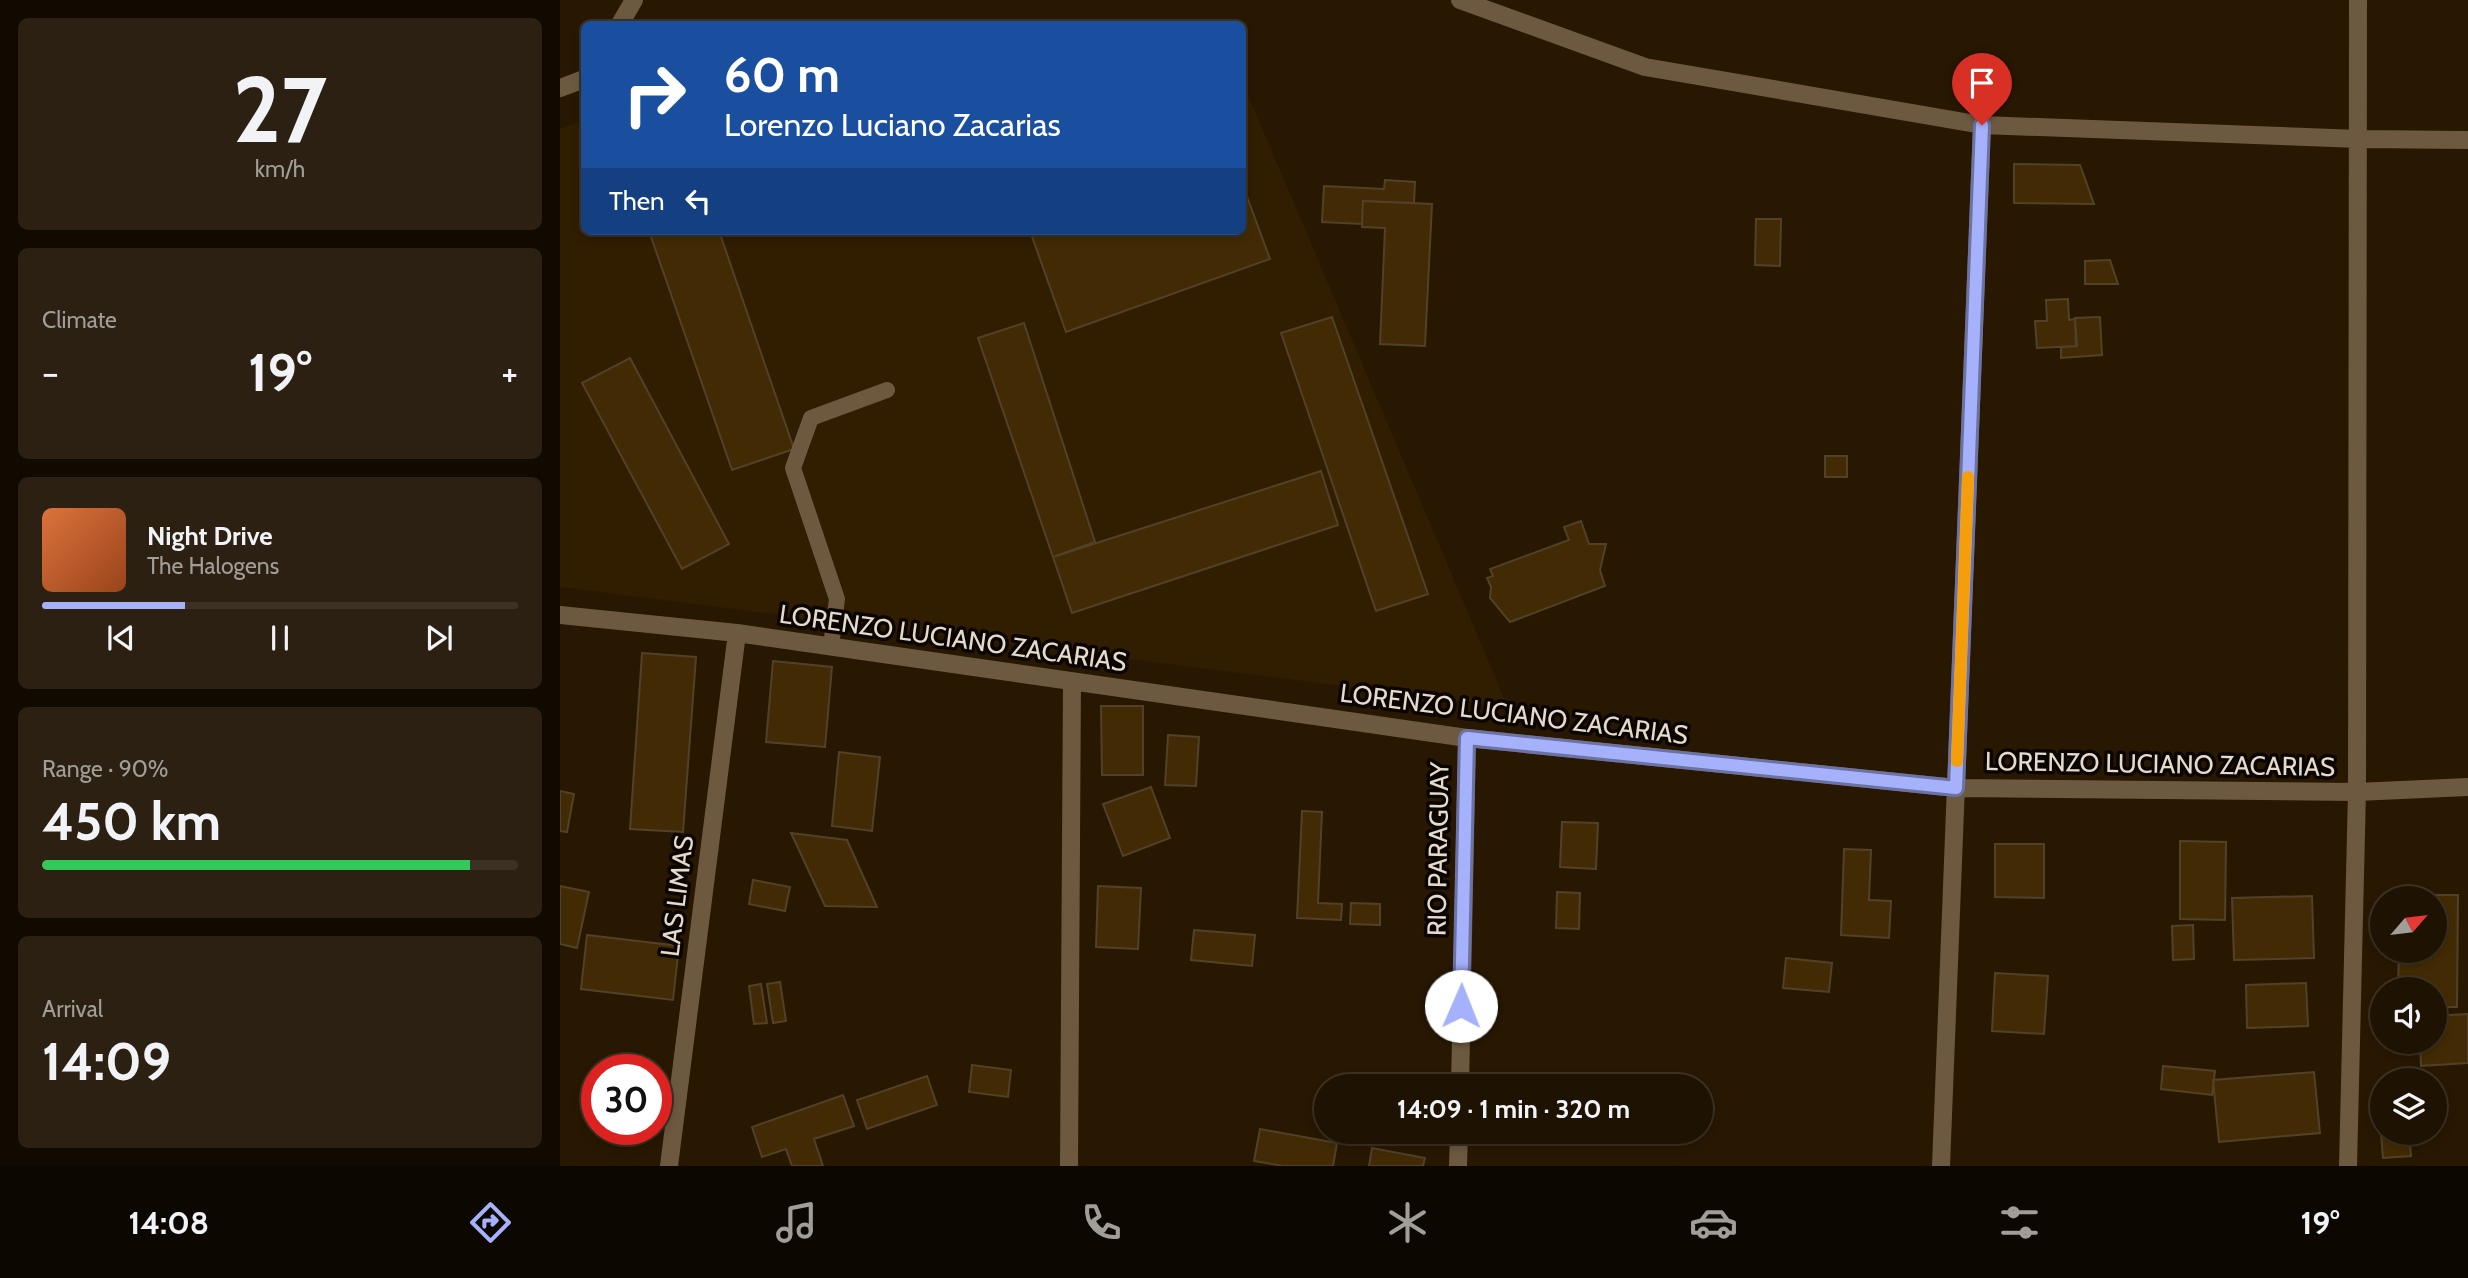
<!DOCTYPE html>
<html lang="en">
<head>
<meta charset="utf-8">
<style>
	:root { --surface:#1e1202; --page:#2b2011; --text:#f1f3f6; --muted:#a19e99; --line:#3c3224; --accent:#a6b1fc }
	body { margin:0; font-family:Cabin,sans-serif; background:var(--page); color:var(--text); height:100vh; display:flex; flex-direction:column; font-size:26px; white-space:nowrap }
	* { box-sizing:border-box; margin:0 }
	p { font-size:23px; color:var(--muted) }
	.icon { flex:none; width:38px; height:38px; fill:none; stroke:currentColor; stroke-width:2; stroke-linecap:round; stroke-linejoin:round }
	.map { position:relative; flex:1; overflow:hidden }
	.panel { display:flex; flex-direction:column; gap:18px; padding:18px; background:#100a01; width:560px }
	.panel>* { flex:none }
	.banner { position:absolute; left:21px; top:21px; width:665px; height:214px; border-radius:10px; box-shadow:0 4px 10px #0003,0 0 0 2px var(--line); background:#1a4fa0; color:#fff; overflow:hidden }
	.needle { width:46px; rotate:62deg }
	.tools { position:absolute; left:1810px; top:886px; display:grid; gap:14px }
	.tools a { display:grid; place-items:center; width:77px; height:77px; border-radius:50%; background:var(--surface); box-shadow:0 4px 10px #0003,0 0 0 2px var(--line); font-size:35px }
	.speed { position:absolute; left:21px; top:1054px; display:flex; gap:14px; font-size:35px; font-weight:700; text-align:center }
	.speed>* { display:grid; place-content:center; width:91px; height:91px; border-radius:50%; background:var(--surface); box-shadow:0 4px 10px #0003,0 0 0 2px var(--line); line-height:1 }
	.speed .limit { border:10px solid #d22; background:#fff; color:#111 }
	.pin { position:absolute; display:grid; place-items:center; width:60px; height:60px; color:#fff; margin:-72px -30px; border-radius:50% 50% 50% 0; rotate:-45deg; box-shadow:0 0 7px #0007 }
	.pin .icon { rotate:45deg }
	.me { position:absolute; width:77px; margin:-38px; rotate:1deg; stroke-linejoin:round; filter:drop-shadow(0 0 5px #0008) }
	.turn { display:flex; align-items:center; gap:24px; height:147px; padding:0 28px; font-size:32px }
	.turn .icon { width:91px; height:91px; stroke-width:2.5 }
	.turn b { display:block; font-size:49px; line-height:60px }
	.then { display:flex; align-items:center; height:66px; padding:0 28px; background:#0003; gap:14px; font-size:26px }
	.big { font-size:52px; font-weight:700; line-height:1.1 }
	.panel .widget { flex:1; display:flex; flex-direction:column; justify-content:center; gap:10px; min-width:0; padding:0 24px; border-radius:10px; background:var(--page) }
	.panel .dial { align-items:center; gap:0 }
	.dial b { font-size:91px; line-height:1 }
	.song { display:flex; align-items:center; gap:21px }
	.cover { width:84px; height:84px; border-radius:10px; background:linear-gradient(135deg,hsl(20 70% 55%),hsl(20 70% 35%)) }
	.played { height:7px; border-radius:4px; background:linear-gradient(90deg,var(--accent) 30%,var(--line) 30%) }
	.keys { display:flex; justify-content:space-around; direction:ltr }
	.heat { display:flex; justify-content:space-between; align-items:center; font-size:38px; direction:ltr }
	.charge { height:10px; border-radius:5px; background:linear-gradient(90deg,#34c759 90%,var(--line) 0) }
	.trip { position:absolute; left:754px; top:1074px; width:399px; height:70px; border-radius:35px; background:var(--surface); box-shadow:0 4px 10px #0003,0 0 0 2px var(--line); font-weight:700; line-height:70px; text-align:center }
	.dock { display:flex; height:112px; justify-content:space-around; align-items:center; background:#0c0701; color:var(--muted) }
	.dock .icon { width:49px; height:49px }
	.dock .current { color:var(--accent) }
	.dock b { font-size:32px; color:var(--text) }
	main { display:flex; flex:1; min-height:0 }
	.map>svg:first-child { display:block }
</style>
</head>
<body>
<main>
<section class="panel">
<div class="widget dial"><b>27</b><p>km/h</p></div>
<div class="widget"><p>Climate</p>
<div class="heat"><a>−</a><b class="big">19°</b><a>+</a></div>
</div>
<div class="widget">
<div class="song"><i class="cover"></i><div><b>Night Drive</b><p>The Halogens</p></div></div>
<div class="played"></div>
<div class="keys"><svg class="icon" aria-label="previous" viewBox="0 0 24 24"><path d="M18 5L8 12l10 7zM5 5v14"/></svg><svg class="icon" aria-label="pause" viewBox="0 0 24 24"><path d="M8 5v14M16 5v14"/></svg><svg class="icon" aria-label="next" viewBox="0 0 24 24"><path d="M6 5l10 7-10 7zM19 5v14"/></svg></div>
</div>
<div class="widget"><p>Range · 90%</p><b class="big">450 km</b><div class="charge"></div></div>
<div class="widget"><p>Arrival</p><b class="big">14:09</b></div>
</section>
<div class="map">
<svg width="1908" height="1166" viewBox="0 0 1908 1166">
	<rect width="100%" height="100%" fill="#281802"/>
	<path fill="#311d00" d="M 683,83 L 948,707 L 0,587 L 0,129 L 24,120 L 24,231 L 682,231 Z"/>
	<path fill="#422b04" stroke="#524129" stroke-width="2" d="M 1454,164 L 1520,165 L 1534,204 L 1454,203 Z
		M 825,180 L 855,182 L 854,203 L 803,201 L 802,224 L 762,222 L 764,186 L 824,189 Z
		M 682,183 L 710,259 L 506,332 L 470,231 L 682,231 Z
		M 803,201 L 872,204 L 865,346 L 820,344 L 825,228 L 802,227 Z
		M 1196,219 L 1221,219 L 1220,266 L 1195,265 Z
		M 89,231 L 159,231 L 234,449 L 172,470 Z
		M 1550,260 L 1558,284 L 1525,284 L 1525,261 Z
		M 1508,299 L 1509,320 L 1515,319 L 1516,346 L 1477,348 L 1475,321 L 1487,321 L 1486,300 Z
		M 772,317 L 868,594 L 816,611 L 721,333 Z
		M 1540,317 L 1542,355 L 1501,358 L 1501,347 L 1517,346 L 1515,318 Z
		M 464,323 L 535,542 L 493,557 L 418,338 Z
		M 70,358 L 169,544 L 122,569 L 22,383 Z
		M 1265,456 L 1287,456 L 1287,477 L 1265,477 Z
		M 761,471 L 778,525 L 512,613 L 493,557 Z
		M 1021,521 L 1029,544 L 1046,544 L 1040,570 L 1045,586 L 950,622 L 930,598 L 931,587 L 927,578 L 933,576 L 930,569 L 1009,540 L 1004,527 Z
		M 82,653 L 136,657 L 123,832 L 70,829 Z
		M 213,661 L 272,667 L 265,747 L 206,742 Z
		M 541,706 L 583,706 L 583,775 L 542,775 Z
		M 608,735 L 639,737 L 636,786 L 605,785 Z
		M 279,752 L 320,757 L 312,831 L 272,826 Z
		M 591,787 L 610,838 L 563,856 L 543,804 Z
		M 0,791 L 14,794 L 7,832 L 0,831 Z
		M 742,811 L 762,812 L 758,903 L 782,904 L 781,920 L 737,918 Z
		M 1002,822 L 1038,823 L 1036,869 L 1000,867 Z
		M 231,833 L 287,840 L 317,907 L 265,906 Z
		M 1620,841 L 1666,842 L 1665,920 L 1620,919 Z
		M 1435,844 L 1484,844 L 1484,898 L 1435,897 Z
		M 1284,849 L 1311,850 L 1309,900 L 1331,901 L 1329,938 L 1281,935 Z
		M 193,880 L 230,887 L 225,911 L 189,904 Z
		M 0,886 L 29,892 L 17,948 L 0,944 Z
		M 538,886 L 581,888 L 578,949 L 536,947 Z
		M 997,892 L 1020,893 L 1019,929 L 996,928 Z
		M 1856,895 L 1898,895 L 1897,1007 L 1874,1007 L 1874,989 L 1838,989 L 1839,950 L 1874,950 L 1874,898 L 1856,898 Z
		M 1752,896 L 1754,958 L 1674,960 L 1672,898 Z
		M 791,903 L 820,904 L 820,925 L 790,924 Z
		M 1633,925 L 1634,959 L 1613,960 L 1612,926 Z
		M 634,930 L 695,935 L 692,966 L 631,960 Z
		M 27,935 L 119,946 L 113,1000 L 21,989 Z
		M 1226,958 L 1272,963 L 1269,992 L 1223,988 Z
		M 1435,973 L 1488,976 L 1484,1034 L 1432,1031 Z
		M 220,982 L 226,1021 L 213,1023 L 207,984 Z
		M 1746,983 L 1748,1026 L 1687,1028 L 1686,985 Z
		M 201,984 L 207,1023 L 194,1024 L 189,986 Z
		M 1908,1014 L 1908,1063 L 1861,1066 L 1860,1041 L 1874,1041 L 1874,1016 Z
		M 412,1065 L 451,1070 L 448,1097 L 409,1092 Z
		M 1603,1066 L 1655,1071 L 1652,1095 L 1601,1089 Z
		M 1754,1072 L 1760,1133 L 1659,1142 L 1653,1080 Z
		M 367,1076 L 377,1105 L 307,1129 L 297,1100 Z
		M 283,1095 L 294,1126 L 254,1139 L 263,1166 L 232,1166 L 226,1149 L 202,1157 L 192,1127 Z
		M 700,1129 L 777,1143 L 773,1166 L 723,1166 L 694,1161 Z
		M 1849,1132 L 1851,1156 L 1823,1158 L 1821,1133 Z
		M 812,1148 L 865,1158 L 863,1166 L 809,1166 Z"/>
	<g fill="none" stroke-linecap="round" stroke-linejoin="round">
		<path stroke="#6c5940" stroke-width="16" d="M 271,646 L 277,599 L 233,468 L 251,418 L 327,390"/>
		<path stroke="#6c5940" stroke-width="18" d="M 900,0 L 1085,67 L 1422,125 L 1800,139 L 1908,140
			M 60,24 L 74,0
			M 0,88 L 24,79
			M 0,615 L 177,633 L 907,738 L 1396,788 L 1797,792 L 1908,787
			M 900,1087 L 907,738
			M 109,1166 L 177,633
			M 509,1166 L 512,681
			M 898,1166 L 899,1132
			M 1381,1166 L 1422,125
			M 1788,1166 L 1797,792 L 1798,0"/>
	</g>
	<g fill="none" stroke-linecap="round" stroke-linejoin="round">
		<defs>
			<path id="route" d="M 901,1006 L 907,738 L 1396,788 L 1422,125"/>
		</defs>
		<use href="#route" stroke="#6c73a4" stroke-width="18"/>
		<use href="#route" stroke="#a6b1fc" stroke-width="12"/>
		<path stroke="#f59e0b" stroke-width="12" d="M 1397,761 L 1408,477"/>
	</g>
	<g text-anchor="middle" stroke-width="7" stroke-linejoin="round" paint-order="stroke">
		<g font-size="26" fill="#e5dbcd" stroke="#0b0501">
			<text transform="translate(393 638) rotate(8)" y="9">LORENZO LUCIANO ZACARIAS</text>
			<text transform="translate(954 714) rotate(7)" y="9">LORENZO LUCIANO ZACARIAS</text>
			<text transform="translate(1600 764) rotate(1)" y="9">LORENZO LUCIANO ZACARIAS</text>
			<text transform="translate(878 849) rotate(-89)" y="9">RIO PARAGUAY</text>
			<text transform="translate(117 896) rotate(-83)" y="9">LAS LIMAS</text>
		</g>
	</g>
</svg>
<div class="tools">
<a><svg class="needle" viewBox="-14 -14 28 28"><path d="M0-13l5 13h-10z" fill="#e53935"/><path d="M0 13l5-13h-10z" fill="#a19e99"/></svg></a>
<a><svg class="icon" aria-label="sound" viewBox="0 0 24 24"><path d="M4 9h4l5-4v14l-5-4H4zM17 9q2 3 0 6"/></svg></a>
<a><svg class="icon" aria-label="layers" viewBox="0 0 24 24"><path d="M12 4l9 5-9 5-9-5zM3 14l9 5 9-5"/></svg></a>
</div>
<div class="speed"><div class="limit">30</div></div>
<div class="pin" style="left:1422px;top:125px;background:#d93025"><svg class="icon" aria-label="arrive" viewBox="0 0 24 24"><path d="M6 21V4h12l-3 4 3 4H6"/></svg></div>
<svg class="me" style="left:901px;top:1006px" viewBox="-20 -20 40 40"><circle r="19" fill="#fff"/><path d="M0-13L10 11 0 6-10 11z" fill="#a6b1fc"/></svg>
<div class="trip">14:09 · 1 min · 320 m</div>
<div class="banner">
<div class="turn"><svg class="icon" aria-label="right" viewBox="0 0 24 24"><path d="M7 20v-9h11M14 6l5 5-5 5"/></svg><div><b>60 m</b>Lorenzo Luciano Zacarias</div></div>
<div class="then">Then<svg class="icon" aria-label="left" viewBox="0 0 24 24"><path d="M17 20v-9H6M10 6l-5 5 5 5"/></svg></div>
</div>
</div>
</main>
<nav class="dock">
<b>14:08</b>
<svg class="icon current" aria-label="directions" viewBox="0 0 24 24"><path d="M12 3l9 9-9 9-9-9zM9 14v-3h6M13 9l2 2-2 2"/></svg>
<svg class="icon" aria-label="music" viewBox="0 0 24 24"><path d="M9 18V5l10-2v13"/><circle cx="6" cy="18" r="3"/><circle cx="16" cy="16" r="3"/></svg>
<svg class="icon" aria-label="phone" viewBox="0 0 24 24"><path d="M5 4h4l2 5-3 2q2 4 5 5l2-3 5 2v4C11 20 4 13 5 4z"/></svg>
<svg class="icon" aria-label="climate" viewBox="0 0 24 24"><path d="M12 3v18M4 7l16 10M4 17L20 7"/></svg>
<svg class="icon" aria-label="car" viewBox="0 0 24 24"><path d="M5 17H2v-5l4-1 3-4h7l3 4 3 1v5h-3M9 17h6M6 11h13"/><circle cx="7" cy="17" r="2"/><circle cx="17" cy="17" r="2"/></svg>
<svg class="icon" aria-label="filters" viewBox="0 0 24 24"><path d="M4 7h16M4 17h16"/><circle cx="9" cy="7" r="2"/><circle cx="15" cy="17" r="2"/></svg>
<b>19°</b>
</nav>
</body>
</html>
